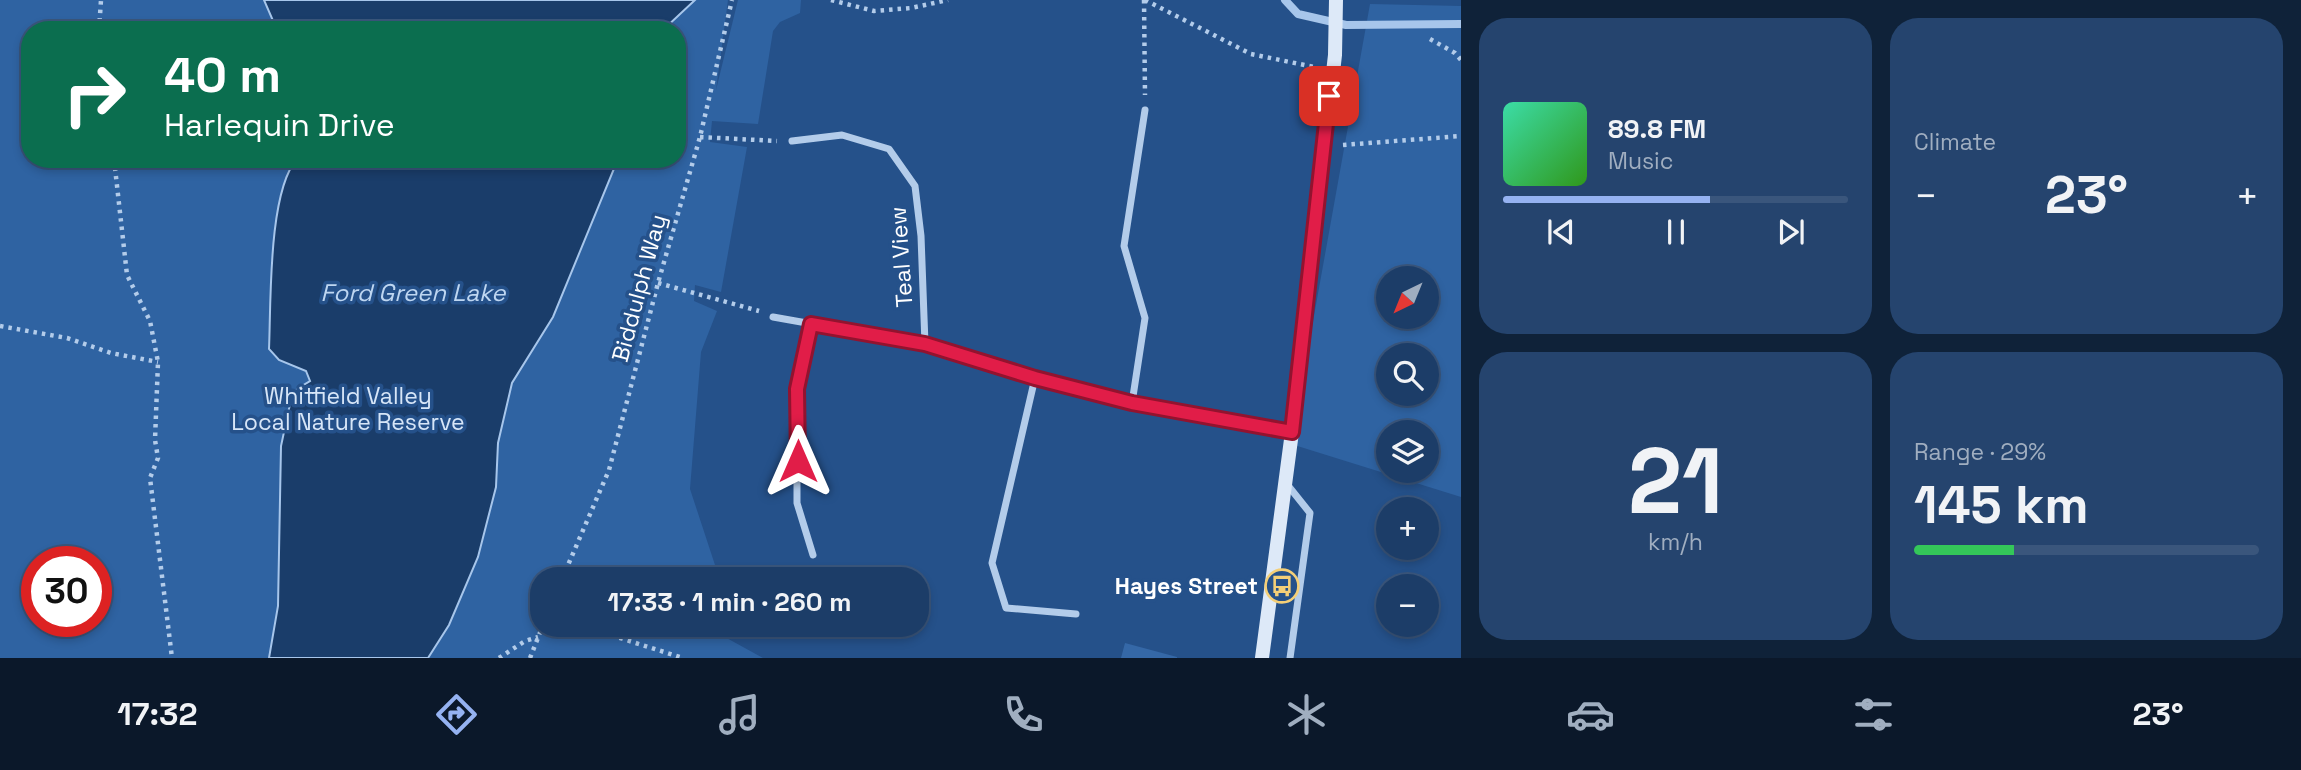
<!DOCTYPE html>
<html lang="en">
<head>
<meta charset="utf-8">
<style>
	:root { --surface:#1c3d68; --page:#25446e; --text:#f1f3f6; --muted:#a0aec0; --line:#3a567c; --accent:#95b2f1 }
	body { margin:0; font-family:"Space Grotesk",sans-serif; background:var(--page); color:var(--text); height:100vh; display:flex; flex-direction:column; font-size:26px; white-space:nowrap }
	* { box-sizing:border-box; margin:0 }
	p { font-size:23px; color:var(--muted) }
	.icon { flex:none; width:38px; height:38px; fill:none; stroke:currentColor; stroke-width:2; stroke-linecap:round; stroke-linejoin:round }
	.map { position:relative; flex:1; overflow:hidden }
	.panel { display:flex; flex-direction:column; gap:18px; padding:18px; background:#0f2239; width:840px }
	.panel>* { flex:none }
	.hud { position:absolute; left:21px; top:21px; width:665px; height:147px; border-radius:28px; box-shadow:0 4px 10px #0003,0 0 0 2px var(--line); background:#0b6e4f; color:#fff; overflow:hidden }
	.needle { width:46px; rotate:223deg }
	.controls { position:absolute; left:1376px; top:266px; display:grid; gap:14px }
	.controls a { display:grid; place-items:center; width:63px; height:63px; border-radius:50%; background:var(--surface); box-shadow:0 4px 10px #0003,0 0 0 2px var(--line); font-size:35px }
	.speed { position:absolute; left:21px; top:546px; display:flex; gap:14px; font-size:35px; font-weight:700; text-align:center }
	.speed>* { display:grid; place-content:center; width:91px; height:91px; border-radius:50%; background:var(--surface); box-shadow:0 4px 10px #0003,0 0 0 2px var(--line); line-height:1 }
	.speed .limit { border:10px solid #d22; background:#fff; color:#111 }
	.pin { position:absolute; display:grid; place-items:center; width:60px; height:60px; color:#fff; margin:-30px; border-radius:14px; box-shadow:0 4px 10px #0006 }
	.me { position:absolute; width:77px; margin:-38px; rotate:0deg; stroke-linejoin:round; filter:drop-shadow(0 0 5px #0008) }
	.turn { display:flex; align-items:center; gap:24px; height:147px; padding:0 28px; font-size:32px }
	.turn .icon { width:91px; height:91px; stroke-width:2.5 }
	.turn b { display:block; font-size:49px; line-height:60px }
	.big { font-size:52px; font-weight:600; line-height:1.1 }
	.panel .tile { flex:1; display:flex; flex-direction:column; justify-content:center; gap:10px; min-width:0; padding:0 24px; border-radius:28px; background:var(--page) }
	.panel .dial { align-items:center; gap:0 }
	.dial b { font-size:91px; line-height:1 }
	.song { display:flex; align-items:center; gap:21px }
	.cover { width:84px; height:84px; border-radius:10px; background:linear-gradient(135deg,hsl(160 70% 55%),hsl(110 70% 35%)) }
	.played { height:7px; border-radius:4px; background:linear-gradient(90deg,var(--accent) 60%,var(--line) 60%) }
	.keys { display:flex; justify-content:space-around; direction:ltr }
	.heat { display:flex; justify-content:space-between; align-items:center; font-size:38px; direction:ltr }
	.charge { height:10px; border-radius:5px; background:linear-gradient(90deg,#34c759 29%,var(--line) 0) }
	.panel .tiles { flex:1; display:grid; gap:18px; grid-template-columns:repeat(2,1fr) }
	.trip { position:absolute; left:530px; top:567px; width:399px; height:70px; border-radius:28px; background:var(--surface); box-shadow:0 4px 10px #0003,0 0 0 2px var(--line); font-weight:600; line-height:70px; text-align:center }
	.dock { display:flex; height:112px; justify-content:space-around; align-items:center; background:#0b182a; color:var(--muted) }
	.dock .icon { width:49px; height:49px }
	.dock .selected { color:var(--accent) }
	.dock b { font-size:32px; color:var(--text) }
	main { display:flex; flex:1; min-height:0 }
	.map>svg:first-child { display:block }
</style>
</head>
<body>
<main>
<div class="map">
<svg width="1461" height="658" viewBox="0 0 1461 658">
	<rect width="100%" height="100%" fill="#25518a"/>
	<path fill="#2f63a2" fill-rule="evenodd" d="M 0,0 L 728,0 L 716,90 L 738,0 L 801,0 L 800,13 L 780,22 L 773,31 L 758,124 L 712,121 L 710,142 L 747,147 L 721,292 L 695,285 L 694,301 L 717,311 L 701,352 L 690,489 L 715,565 L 712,579 L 542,579 L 542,625 L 703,625 L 763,658 L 0,658 ZM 30,30 L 677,30 L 677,159 L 30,159 ZM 37,562 L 96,562 L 96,621 L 37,621 Z
		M 1370,4 L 1461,6 L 1461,497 L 1291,444 ZM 1388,278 L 1426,278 L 1426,317 L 1388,317 ZM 1388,355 L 1426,355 L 1426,394 L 1388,394 ZM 1388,432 L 1426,432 L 1426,471 L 1388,471 Z"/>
	<path fill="#1a3d6a" stroke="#a7c6eb" stroke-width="2" d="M 264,0 L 695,0 L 663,30 L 277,30 Z
		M 297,159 L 618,159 L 553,317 L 512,383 L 498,443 L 496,487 L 478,557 L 449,625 L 428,658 L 269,658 L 278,606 L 281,446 L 290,404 L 297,389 L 310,381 L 306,371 L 279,360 L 269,349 C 271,304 268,191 297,159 Z"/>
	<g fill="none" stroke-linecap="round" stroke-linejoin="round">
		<path stroke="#a7c6eb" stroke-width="8" d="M 1285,0 L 1298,14 L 1346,25 L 1461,24"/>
	</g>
	<path fill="#3568a7" d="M 1125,643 L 1177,657 L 1177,658 L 1121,658 Z"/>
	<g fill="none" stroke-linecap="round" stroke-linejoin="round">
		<path stroke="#b3ccea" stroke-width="4.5" stroke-dasharray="3.5 5" stroke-linecap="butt" d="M 831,0 L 874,11 L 911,8 L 948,0
			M 1144,0 L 1145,95
			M 1145,0 L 1251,54 L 1314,67
			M 99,30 L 101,0
			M 1430,39 L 1455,53 L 1461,60
			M 700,137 L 777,141
			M 1343,145 L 1461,136
			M 114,159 L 127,275 L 150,321 L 158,362 L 155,440 L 158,458 L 150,478 L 172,658
			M 658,283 L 759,311
			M 0,326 L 67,338 L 111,353 L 158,362
			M 562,579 L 609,470 L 658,283 L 700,137 L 732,0
			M 579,625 L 683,658
			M 499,658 L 525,641 L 538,637
			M 530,658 L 543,625"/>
		<path stroke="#b3ccea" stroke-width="7" d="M 792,141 L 842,135 L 889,149 L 915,186 L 921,236 L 925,344
			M 773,317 L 925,344 L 1035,378 L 1132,403 L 1291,432
			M 811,324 L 797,389 L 797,503 L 813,555
			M 1035,378 L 992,563 L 1006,608 L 1076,614
			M 1132,403 L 1145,318 L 1124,246 L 1145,110
			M 1286,483 L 1310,513 L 1290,658"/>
		<path stroke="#dde9f8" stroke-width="14" d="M 1262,658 L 1292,432 L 1335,55 L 1336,0"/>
	</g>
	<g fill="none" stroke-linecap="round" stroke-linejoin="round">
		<defs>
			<path id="route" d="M 798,461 L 797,389 L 811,324 L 925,344 L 1035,378 L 1132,403 L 1292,432 L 1329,96"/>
		</defs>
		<use href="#route" stroke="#92132f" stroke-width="18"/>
		<use href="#route" stroke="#e11d48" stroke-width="12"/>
	</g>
	<defs>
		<symbol id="bus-ring" viewBox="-11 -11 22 22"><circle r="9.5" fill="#25518a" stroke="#f4cf77" stroke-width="1.5"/><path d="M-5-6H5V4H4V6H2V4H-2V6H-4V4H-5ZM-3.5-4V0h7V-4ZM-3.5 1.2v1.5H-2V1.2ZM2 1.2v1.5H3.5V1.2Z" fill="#f4cf77"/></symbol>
	</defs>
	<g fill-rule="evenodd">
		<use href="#bus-ring" x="1263" y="567" width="38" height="38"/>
	</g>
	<g text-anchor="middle" stroke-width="7" stroke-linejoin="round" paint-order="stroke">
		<g font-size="23" fill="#fff" stroke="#25518a">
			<text transform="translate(901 257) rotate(-94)" y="8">Teal View</text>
			<text transform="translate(639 288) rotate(-75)" y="8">Biddulph Way</text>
		</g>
		<g font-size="23" fill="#d7e6f8" stroke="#25518a">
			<text x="348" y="404">Whitfield Valley<tspan x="348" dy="26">Local Nature Reserve</tspan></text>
		</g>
		<g font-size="23" font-weight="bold" fill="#fff" stroke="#25518a" text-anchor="end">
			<text x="1258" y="594">Hayes Street</text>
		</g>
		<g font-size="24" font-style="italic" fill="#bed6f1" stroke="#25518a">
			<text x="413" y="301">Ford Green Lake</text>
		</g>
	</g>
</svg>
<div class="controls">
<a><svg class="needle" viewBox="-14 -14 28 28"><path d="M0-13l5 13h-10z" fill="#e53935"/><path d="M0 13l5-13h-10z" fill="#a0aec0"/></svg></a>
<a><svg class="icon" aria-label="search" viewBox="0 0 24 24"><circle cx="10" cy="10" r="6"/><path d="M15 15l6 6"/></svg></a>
<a><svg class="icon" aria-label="layers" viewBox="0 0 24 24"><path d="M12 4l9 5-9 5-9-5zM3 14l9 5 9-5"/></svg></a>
<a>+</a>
<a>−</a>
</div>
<div class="speed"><div class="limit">30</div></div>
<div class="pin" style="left:1329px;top:96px;background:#d93025"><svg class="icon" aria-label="arrive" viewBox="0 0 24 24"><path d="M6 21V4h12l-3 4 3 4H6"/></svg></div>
<svg class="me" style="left:798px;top:461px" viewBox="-20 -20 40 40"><path d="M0-17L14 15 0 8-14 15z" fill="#e11d48" stroke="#fff" stroke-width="4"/></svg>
<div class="trip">17:33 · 1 min · 260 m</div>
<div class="hud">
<div class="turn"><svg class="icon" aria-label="right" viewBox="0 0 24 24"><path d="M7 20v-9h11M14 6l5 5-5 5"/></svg><div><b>40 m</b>Harlequin Drive</div></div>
</div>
</div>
<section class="panel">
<div class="tiles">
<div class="tile">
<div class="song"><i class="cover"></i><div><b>89.8 FM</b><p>Music</p></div></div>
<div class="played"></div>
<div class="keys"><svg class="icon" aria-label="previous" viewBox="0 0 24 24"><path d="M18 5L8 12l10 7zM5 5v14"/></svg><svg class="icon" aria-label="pause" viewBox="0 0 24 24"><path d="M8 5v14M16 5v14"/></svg><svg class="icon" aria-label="next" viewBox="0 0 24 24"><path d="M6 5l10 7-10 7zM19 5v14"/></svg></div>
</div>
<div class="tile"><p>Climate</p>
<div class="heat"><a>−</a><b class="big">23°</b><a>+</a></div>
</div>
<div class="tile dial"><b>21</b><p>km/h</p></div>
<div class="tile"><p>Range · 29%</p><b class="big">145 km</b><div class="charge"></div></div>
</div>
</section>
</main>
<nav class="dock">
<b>17:32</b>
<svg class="icon selected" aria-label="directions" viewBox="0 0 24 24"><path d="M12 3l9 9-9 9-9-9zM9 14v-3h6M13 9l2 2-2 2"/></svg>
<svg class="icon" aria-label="music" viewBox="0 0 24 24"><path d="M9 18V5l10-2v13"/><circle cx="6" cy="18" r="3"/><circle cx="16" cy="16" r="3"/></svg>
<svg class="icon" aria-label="phone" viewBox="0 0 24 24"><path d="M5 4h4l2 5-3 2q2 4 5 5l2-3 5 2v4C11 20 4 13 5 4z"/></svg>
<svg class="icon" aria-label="climate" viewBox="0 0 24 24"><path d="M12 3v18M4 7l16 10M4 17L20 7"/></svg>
<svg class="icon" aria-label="car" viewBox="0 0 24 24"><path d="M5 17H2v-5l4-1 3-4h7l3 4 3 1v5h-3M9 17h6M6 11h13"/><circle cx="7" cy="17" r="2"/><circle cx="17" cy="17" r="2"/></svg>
<svg class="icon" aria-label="filters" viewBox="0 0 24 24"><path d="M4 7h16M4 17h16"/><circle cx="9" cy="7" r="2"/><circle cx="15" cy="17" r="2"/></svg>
<b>23°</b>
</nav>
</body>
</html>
